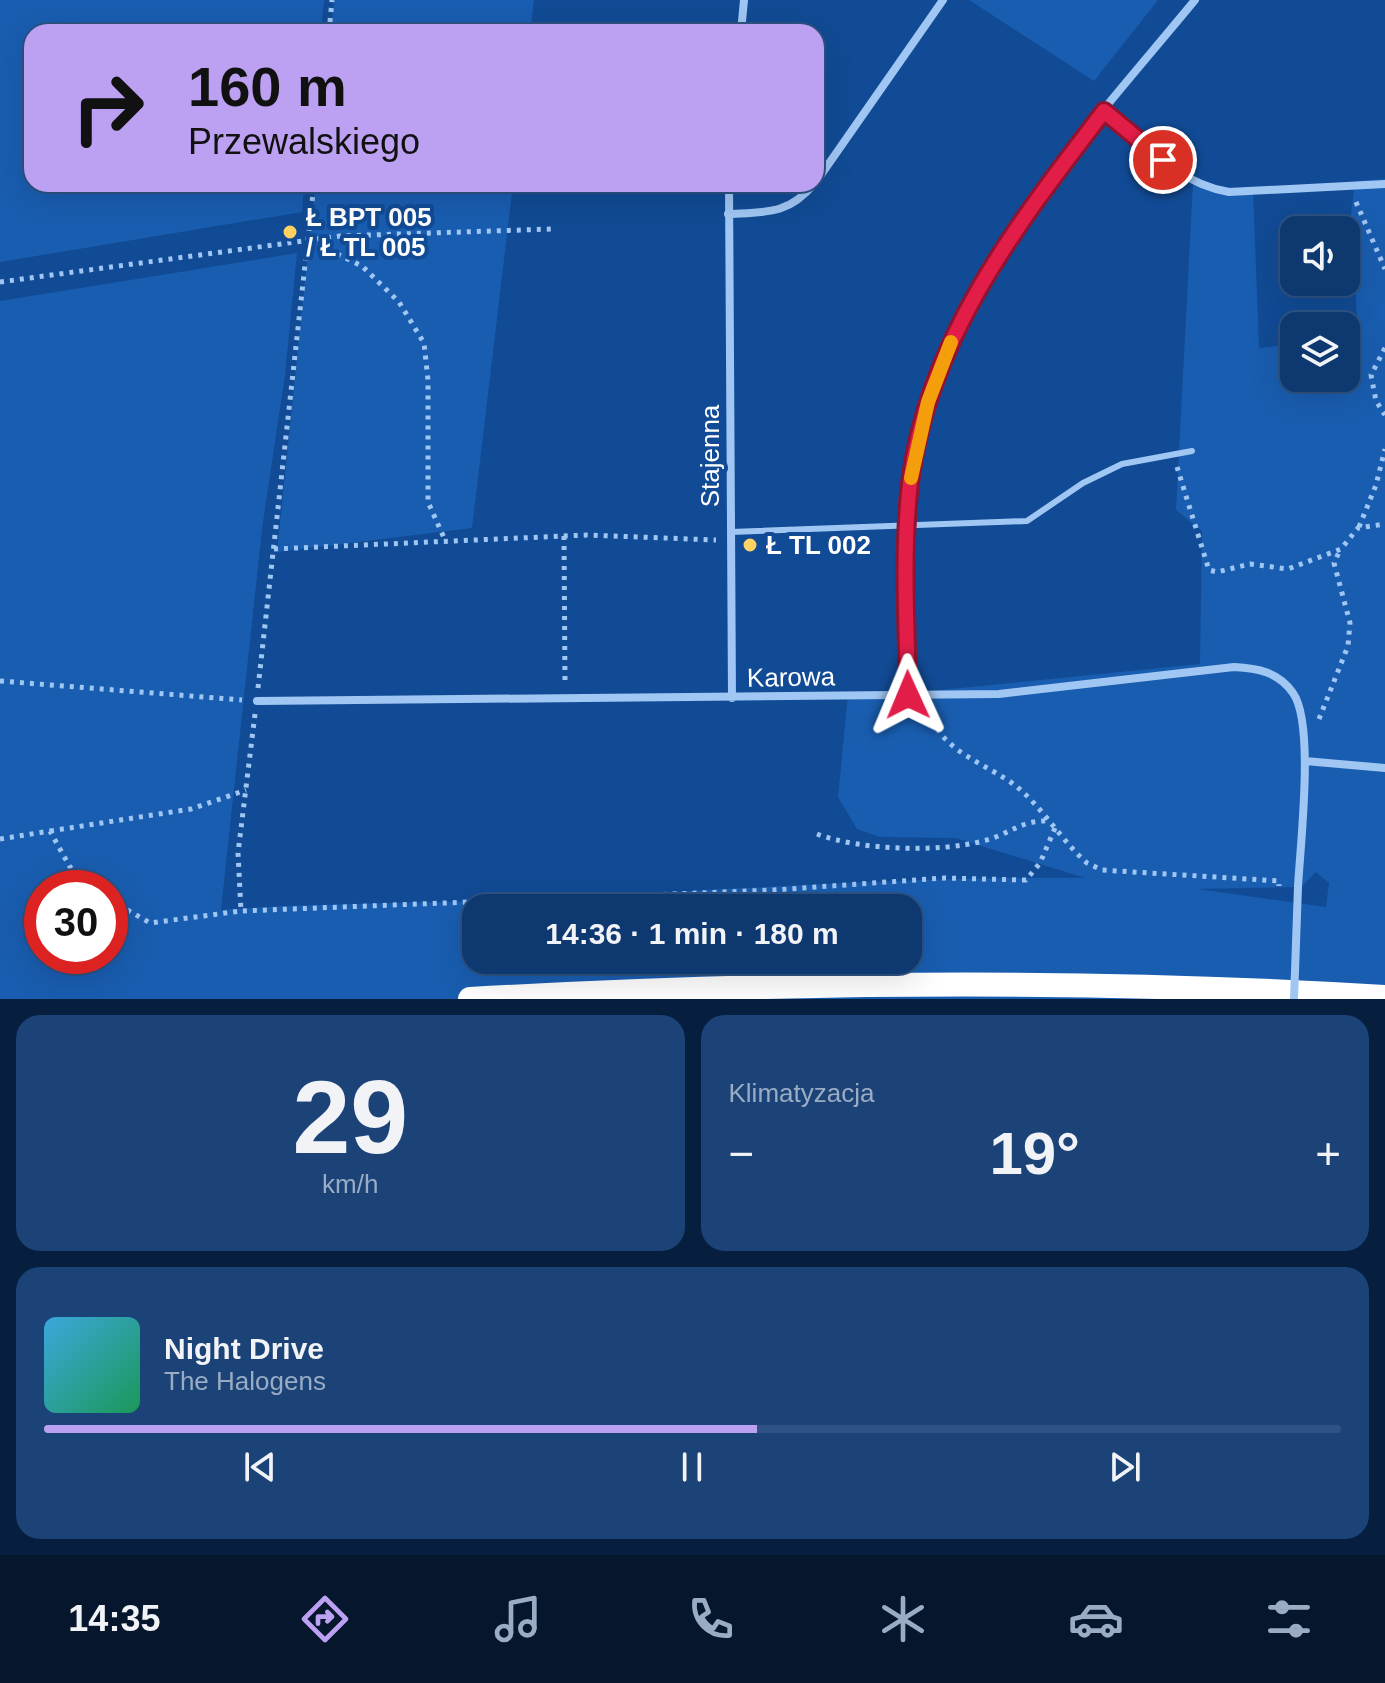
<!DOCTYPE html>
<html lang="pl">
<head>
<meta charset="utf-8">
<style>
	:root { --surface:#0d3870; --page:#1b4378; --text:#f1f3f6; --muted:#9aacc3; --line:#2d5283; --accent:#bca0f2 }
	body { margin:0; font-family:Arial,sans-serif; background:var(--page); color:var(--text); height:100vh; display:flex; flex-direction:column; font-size:30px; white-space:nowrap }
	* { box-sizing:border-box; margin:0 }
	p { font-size:26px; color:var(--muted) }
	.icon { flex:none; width:44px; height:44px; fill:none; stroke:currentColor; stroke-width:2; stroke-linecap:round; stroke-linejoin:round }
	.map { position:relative; height:999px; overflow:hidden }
	.panel { display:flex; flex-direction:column; gap:16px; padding:16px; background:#071f3e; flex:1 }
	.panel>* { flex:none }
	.banner { position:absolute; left:24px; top:24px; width:800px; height:168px; border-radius:24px; box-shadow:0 8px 32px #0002,0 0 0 2px var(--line); background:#bca0f2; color:#111; overflow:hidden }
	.controls { position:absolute; left:1280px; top:216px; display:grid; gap:16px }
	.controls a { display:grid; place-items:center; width:80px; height:80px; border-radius:16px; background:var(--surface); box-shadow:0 8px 32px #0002,0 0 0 2px var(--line); font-size:40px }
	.speed { position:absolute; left:24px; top:870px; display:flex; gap:16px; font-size:40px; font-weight:700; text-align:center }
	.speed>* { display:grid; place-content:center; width:104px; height:104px; border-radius:50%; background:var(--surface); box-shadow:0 8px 32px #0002,0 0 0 2px var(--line); line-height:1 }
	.speed .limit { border:12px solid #d22; background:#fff; color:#111 }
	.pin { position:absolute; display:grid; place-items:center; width:68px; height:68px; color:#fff; margin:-34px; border:4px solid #fff; border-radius:50%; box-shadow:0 2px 8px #0007 }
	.me { position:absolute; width:88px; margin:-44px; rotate:359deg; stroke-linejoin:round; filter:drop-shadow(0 0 6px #0008) }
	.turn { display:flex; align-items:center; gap:28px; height:168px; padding:0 32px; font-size:36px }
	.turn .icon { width:104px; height:104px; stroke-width:2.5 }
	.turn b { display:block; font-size:56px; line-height:68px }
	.big { font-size:60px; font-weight:600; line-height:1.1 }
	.panel .card { flex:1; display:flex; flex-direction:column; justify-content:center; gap:12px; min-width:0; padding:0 28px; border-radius:24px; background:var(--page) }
	.panel .dial { align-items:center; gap:0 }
	.dial b { font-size:104px; line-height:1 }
	.song { display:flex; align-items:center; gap:24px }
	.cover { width:96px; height:96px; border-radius:12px; background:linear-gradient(135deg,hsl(200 70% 55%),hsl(150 70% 35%)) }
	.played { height:8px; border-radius:4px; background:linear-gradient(90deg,var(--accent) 55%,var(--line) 55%) }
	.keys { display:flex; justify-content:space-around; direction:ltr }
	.heat { display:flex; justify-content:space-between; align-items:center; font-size:44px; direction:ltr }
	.panel .tiles { flex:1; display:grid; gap:16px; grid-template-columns:1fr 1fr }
	.card:last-child { grid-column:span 2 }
	.trip { position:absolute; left:462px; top:894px; width:460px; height:80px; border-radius:24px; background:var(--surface); box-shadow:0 8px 32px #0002,0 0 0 2px var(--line); font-weight:600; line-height:80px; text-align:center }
	.menu { display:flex; height:128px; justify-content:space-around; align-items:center; background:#05162d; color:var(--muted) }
	.menu .icon { width:56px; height:56px }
	.menu .active { color:var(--accent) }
	.menu b { font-size:36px; color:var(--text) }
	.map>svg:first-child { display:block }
</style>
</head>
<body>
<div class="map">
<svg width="1385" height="999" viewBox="0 0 1385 999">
	<rect width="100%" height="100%" fill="#114b95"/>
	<path fill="#195db0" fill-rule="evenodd" d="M 0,0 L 324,0 L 321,32 L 32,32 L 32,184 L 304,184 L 302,212 L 0,262 Z
		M 334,0 L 534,0 L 530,32 L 331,32 Z
		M 969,0 L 1158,0 L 1094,81 Z
		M 1385,179 L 1385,999 L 0,999 L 0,301 L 297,253 L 285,375 L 262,529 L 221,910 C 326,902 430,904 535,899 C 719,891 901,876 1085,878 L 956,838 L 880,837 L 857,829 L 838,797 L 848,695 L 911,693 L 1200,664 L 1202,531 L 1176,510 L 1193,183 L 1253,190 L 1259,348 L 1294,344 L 1294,378 L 1346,378 L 1346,338 L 1358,336 L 1351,215 L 1355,181 ZM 1316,872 L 1329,883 L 1326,907 L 1198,889 L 1301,887 ZM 42,888 L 110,888 L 110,956 L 42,956 ZM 476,908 L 908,908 L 908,960 L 476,960 Z
		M 315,184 L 513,184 L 472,528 L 277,552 Z"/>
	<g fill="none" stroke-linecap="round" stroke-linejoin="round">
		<path stroke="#a0c6f3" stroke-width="5" stroke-dasharray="4 6" stroke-linecap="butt" d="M 329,32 L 332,0
			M 1356,202 L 1385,269
			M 310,241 L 362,266 L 399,302 L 424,343 L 428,380 L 428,502 L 445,540
			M 0,282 L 340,236 L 552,229
			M 1385,348 L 1371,375 L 1376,401 L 1385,415
			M 1177,467 L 1209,570 L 1217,572 L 1250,564 L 1288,569 L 1341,549 L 1358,528 L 1385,524
			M 1359,527 L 1376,485 L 1385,449
			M 564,536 L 565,683
			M 274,549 L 587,535 L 716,540
			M 0,681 L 242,700
			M 258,688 L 314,184
			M 931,710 C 936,750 988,764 1016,786 C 1043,808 1061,840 1087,863 L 1102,870 L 1279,881 L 1279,886
			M 255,714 L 238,853 L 241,911 L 774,890 L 944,878 L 1026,880 L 1040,863 L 1055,828
			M 1319,719 L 1348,646 L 1350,623 L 1334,563 L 1340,550
			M 50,831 L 191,809 L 246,790
			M 817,834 C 859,850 939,853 983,841 C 1009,835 1020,820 1048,821
			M 0,839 L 50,831 L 70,867 L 94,888
			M 110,900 L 150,923 L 241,911"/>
		<path stroke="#a0c6f3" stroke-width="6" d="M 731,532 L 1027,521 L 1083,483 L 1122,464 L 1192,451"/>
		<path stroke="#a0c6f3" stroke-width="8" d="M 741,32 L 744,0
			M 1104,111 C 1142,143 1179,184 1229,192 L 1385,184
			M 816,182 L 943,0
			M 729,184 L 732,698
			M 728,214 C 766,212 788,215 814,184
			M 908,695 C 907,612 899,524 917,442 C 954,270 1087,131 1195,0
			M 257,701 L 999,694 L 1234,667 C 1257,668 1279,672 1293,693 C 1315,724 1300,846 1298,887
			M 1305,761 L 1385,768"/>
		<path stroke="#fff" stroke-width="24" d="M 470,999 C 774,982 1081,978 1385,997"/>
		<path stroke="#a0c6f3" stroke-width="8" d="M 1294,999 L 1298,887"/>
	</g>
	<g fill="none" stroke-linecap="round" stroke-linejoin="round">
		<defs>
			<path id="route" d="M 908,695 C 907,625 902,553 910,483 C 928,338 1018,223 1104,111 L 1163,160"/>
		</defs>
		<use href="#route" stroke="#92132f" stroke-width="20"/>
		<use href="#route" stroke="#e11d48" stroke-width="14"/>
		<path stroke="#f59e0b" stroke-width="14" d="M 911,478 L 928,402 L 951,342"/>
	</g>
	<g fill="#ffd262" stroke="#114b95" stroke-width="3">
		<circle cx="290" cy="232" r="8"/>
		<circle cx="750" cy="545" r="8"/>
	</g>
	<g text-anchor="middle" stroke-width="8" stroke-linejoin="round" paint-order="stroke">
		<g font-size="26" font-weight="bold" fill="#fff" stroke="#114b95" text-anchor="start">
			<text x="306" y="226">Ł BPT 005<tspan x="306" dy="30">/ Ł TL 005</tspan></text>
			<text x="766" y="554">Ł TL 002</text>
		</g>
		<g font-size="26" fill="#fff" stroke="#114b95">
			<text transform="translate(710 456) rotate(-90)" y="9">Stajenna</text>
			<text transform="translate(791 677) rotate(-1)" y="9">Karowa</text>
		</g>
	</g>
</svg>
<div class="controls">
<a><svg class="icon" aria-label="sound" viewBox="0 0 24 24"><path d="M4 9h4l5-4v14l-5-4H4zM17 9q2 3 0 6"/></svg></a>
<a><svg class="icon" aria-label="layers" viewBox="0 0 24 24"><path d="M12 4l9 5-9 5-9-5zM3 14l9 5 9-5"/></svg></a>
</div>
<div class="speed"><div class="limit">30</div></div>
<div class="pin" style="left:1163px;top:160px;background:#d93025"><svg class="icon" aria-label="arrive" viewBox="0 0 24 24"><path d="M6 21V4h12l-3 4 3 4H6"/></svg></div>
<svg class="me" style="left:908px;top:695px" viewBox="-20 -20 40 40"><path d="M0-17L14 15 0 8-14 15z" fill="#e11d48" stroke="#fff" stroke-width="4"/></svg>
<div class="trip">14:36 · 1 min · 180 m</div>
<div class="banner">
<div class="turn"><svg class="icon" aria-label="right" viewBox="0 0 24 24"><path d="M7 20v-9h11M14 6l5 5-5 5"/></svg><div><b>160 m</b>Przewalskiego</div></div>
</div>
</div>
<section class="panel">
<div class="tiles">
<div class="card dial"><b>29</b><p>km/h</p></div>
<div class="card"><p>Klimatyzacja</p>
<div class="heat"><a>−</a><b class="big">19°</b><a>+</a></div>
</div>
<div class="card">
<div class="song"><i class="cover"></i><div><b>Night Drive</b><p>The Halogens</p></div></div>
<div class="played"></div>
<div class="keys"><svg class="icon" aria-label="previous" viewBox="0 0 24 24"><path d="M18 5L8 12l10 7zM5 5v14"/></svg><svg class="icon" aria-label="pause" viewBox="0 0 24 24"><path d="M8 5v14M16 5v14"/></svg><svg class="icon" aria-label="next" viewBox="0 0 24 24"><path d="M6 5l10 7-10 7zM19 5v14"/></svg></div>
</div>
</div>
</section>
<nav class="menu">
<b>14:35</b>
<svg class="icon active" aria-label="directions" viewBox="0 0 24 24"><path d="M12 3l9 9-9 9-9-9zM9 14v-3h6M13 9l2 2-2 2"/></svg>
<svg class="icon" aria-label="music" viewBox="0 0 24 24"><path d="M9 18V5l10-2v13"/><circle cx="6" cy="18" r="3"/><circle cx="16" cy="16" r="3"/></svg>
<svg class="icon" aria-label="phone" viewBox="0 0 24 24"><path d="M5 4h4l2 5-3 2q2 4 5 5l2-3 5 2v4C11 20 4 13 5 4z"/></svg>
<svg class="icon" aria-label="climate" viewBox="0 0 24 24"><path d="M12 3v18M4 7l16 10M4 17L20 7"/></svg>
<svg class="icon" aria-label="car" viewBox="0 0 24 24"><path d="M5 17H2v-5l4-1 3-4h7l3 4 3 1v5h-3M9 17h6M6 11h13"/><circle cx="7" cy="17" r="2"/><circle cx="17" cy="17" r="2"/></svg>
<svg class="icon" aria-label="filters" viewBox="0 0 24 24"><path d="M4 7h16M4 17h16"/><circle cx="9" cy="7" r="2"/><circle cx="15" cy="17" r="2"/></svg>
</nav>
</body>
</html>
